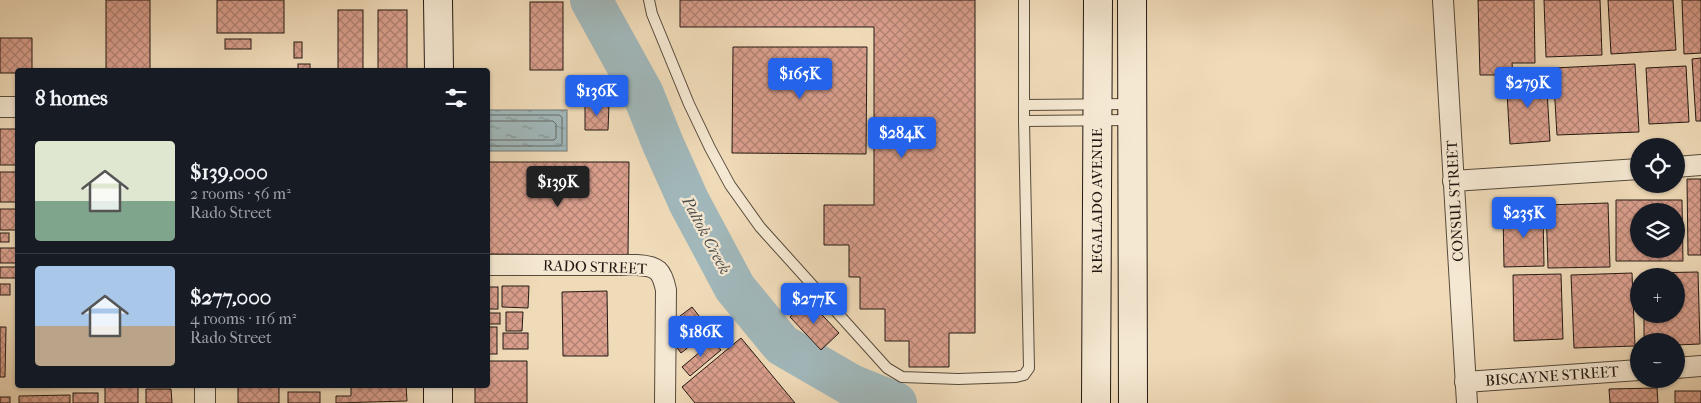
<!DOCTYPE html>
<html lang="en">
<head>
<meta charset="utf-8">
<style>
	body { margin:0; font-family:"IM FELL French Canon",serif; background:#20242c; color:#f1f3f6; height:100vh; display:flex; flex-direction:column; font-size:19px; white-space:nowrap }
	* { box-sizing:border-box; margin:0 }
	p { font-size:16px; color:#9ea1a6 }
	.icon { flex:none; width:28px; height:28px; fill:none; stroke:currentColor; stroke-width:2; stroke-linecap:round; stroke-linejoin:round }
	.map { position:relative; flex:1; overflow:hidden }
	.sheet { position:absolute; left:15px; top:68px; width:475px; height:320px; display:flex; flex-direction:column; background:#171b24; border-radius:5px; box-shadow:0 1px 4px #0004 }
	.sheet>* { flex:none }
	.controls { position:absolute; left:1630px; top:138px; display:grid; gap:10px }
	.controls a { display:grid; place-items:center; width:55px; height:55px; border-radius:50%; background:#171b24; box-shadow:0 1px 4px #0004; font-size:25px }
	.price { position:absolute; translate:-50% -42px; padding:0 11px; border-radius:5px; background:#2563eb; color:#fff; font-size:16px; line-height:32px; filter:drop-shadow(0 1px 2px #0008) }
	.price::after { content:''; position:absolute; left:50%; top:30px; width:15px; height:11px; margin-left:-8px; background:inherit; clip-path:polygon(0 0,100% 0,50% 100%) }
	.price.on { background:#222; color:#fff }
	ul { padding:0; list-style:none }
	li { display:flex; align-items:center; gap:15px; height:125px; padding:0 20px }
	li+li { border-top:1px solid #363941 }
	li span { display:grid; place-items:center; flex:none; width:140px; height:100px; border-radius:5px; color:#555 }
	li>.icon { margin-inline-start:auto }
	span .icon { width:60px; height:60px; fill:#fffc; stroke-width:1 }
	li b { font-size:21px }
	h2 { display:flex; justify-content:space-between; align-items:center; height:60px; padding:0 20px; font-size:21px }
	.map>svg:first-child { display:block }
</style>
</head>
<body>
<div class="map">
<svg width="1701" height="403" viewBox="0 0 1701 403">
	<defs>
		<pattern id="water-ripples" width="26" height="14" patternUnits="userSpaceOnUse" patternTransform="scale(1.25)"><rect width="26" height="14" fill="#a1b8bb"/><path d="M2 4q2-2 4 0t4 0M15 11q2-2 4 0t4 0" fill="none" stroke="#839597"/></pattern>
		<pattern id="building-cross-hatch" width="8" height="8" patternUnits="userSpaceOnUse" patternTransform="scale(1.25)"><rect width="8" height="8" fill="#da9f8d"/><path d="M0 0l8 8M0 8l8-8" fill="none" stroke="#b08172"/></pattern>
	</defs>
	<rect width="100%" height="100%" fill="#f0dbb9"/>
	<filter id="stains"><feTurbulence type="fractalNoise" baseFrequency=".004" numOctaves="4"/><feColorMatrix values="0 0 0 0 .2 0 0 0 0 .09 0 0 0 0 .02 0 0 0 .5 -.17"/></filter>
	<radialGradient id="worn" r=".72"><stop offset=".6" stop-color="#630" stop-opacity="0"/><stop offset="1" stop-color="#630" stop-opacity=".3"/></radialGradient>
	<rect fill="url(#water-ripples)" stroke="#6f7878" x="489" y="110" width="78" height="41"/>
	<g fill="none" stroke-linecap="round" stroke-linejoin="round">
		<g stroke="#626867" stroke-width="1">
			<polyline points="488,115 559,115 562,117 562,144 560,146 488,146"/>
			<polyline points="488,121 553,121 556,124 556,138 554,140 488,140"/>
		</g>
		<polyline stroke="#a1b8bb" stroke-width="42" points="591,0 643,94 663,144 689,202 735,288 782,345 851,385 896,403"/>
	</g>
	<g fill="url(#building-cross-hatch)" stroke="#231913" fill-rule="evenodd">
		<rect x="106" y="0" width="44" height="70"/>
		<rect x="217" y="0" width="67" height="33"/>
		<polygon points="680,0 975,0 975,333 949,333 949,367 909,367 909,341 885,341 885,309 860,309 860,277 849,277 849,245 824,245 824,205 874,205 874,27 680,27"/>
		<polygon points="1478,0 1534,0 1535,63 1512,63 1513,75 1480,75"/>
		<polygon points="1544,0 1600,0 1602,55 1546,57"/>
		<polygon points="1608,0 1673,0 1676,50 1611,54"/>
		<polygon points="1682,0 1701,0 1701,53 1684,54"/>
		<rect x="530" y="2" width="33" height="68"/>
		<rect x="338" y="10" width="25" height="60"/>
		<rect x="378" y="10" width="29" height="60"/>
		<polygon points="0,38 32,38 32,70 18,70 18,73 0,73"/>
		<rect x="225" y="39" width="26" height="10"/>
		<rect x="294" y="42" width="8" height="16"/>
		<polygon points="733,47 867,47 866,154 732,153"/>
		<polygon points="1701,58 1701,121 1696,121 1692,59"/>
		<rect x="298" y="64" width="12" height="6"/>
		<polygon points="1635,64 1639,132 1557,135 1553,68"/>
		<polygon points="1686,66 1689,122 1649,124 1646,68"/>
		<polygon points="1546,74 1550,141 1510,144 1506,76"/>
		<polygon points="585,104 609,105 608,130 585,130"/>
		<rect x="0" y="129" width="18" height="36"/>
		<polygon points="488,162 629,162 628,255 488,254"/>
		<rect x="0" y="172" width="18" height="30"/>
		<polygon points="1687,179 1701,179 1701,255 1688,255"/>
		<path d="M1616 200H1682L1683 261H1616ZM1639 211H1676V249H1639Z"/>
		<polygon points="1608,203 1610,267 1548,268 1546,205"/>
		<rect x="0" y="209" width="18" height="21"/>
		<polygon points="1543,210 1544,266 1504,267 1503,211"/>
		<rect x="0" y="233" width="9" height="9"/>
		<rect x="0" y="248" width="16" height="15"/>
		<rect x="0" y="267" width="17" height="11"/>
		<polygon points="1698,272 1700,344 1676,345 1676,341 1644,341 1644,314 1676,314 1676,276 1643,276 1643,273"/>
		<polygon points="1632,273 1635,346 1574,348 1571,275"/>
		<polygon points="1561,274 1563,339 1514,341 1513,275"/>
		<rect x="0" y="284" width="10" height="11"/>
		<polygon points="502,286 529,286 528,308 502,307"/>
		<rect x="488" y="287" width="10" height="22"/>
		<polygon points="607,291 608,356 563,356 562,292"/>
		<polygon points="808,300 839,333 821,350 790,317"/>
		<polygon points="692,307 710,330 681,353 663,329"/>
		<polygon points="506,312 523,312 522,331 506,331"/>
		<rect x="488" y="313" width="12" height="11"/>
		<polygon points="16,324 18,324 18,362 17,362"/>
		<polygon points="0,327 6,327 5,377 0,377"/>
		<rect x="488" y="327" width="9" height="27"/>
		<rect x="503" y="333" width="25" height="16"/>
		<polygon points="741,338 795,403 695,403 682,387"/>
		<polygon points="713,341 721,350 690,376 682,367"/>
		<polygon points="488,361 527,361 527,403 475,403 475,385 488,385"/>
		<rect x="105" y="385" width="33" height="18"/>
		<rect x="238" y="385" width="41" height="18"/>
		<polygon points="351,385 406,385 407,401 336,403 336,396 351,396"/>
		<polygon points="1657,388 1658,403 1610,403 1609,389"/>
		<polygon points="146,389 171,389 172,403 146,403"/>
		<rect x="1675" y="391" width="26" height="12"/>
		<rect x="288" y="392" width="32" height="11"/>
		<rect x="73" y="393" width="25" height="10"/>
		<polygon points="70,395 70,403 19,403 19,396"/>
		<rect x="0" y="397" width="10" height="6"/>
	</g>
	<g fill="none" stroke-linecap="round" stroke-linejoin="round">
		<g stroke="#564a3c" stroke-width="12">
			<g id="lane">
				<polyline points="649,0 652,14 689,104 710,148 730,185 760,227 887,368 902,377 958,379 1016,377 1024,375 1029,368 1024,121 1024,0"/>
				<polyline points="1024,105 1131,104"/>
				<polyline points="1024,121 1131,120"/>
			</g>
		</g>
		<g stroke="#564a3c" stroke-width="22">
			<g id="street">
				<polyline points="1443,0 1467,403"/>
				<polyline points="0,107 18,107"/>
				<polyline points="1676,167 1701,165"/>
				<polyline points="1453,181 1639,169"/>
				<path d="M488 265H637C658 266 662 271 666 290L665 403"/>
				<polyline points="1676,368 1701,366"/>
				<polyline points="1465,382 1639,370"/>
				<polyline points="205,403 205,385"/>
			</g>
		</g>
		<g stroke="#231913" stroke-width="30">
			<g id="secondary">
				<polyline points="438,0 439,70"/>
				<polyline points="1132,0 1133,403"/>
				<polyline points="438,403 438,385"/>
				<polyline points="1096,403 1098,0"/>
			</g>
		</g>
		<use href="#lane" stroke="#f5e8d2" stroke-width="10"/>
		<use href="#street" stroke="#f5e8d2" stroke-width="20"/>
		<use href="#secondary" stroke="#f5e8d2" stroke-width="28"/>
	</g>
	<g text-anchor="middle" stroke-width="4.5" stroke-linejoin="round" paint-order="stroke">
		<g font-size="15" fill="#231913" stroke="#f5e8d2">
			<text transform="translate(1097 201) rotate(-90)" y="5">REGALADO AVENUE</text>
			<text transform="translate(1455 201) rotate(-93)" y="5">CONSUL STREET</text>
			<text transform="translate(595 267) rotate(2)" y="5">RADO STREET</text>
			<text transform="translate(1552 376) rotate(-4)" y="5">BISCAYNE STREET</text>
		</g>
		<g font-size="16" font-style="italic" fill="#4f514e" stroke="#f5e8d2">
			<text transform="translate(707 235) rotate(62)" y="6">Paltok Creek</text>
		</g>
	</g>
	<rect width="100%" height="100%" filter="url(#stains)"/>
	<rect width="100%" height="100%" fill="url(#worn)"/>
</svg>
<div class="controls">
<a><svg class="icon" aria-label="locate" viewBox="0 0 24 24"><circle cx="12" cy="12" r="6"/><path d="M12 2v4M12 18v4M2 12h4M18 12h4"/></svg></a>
<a><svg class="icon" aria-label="layers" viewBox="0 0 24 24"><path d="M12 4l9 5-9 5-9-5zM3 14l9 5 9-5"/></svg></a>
<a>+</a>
<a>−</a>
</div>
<b class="price" style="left:800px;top:100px">$165K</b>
<b class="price" style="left:1528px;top:109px">$279K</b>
<b class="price" style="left:597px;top:117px">$136K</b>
<b class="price" style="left:902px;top:159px">$284K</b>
<b class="price on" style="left:558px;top:208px">$139K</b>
<b class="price" style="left:1524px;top:239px">$235K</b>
<b class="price" style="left:814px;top:325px">$277K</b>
<b class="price" style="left:701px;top:358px">$186K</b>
<section class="sheet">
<h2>8 homes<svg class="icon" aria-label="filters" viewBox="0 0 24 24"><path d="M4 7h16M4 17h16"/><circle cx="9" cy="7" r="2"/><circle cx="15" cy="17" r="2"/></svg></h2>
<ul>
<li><span style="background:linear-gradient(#dfe7d0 60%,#7fa58c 0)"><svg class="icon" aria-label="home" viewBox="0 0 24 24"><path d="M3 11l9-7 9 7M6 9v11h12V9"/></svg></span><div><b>$139,000</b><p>2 rooms · 56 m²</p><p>Rado Street</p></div></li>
<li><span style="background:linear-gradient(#a9c7e8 60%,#b9a48a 0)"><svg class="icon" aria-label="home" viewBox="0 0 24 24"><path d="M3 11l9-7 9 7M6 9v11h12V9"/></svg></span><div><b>$277,000</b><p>4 rooms · 116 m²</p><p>Rado Street</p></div></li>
</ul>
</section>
</div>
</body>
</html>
